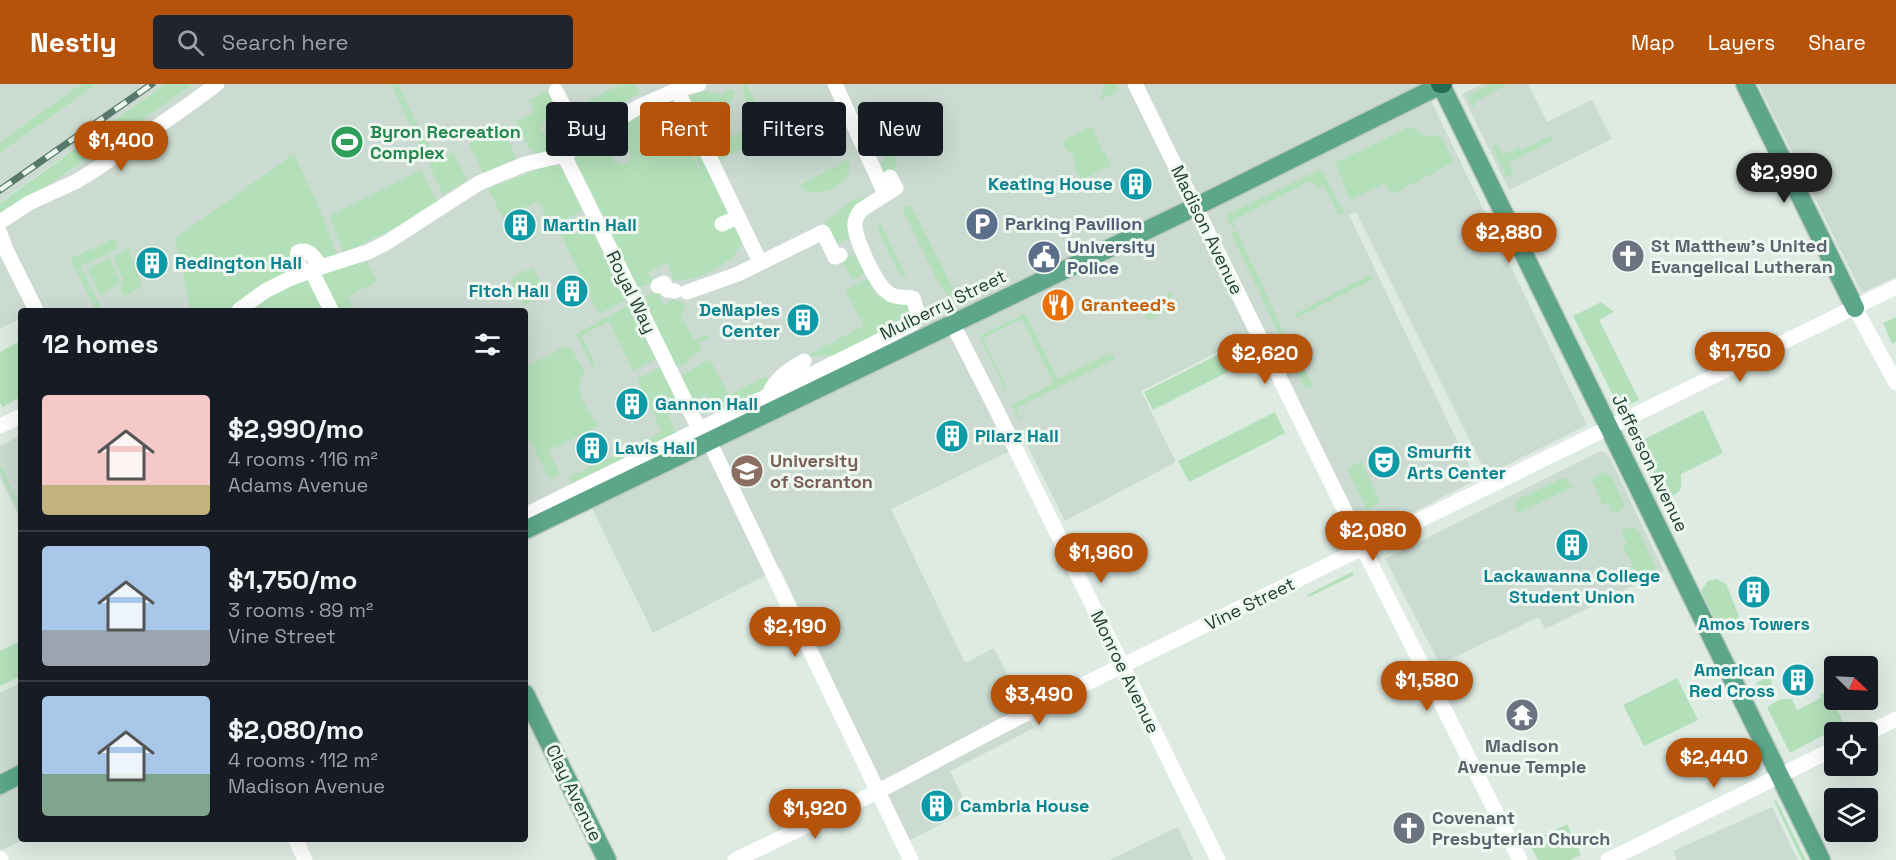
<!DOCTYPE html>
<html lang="en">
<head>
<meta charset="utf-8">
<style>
	body { margin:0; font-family:"Space Grotesk",sans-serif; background:#20242c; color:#f1f3f6; height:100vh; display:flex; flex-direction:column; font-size:22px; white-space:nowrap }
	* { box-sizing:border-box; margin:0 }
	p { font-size:20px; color:#9ea1a6 }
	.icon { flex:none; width:33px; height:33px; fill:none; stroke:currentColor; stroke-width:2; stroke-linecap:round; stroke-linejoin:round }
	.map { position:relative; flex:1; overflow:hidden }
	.details { position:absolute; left:18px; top:224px; width:510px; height:534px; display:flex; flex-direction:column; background:#171b24; border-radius:6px; box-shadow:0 6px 24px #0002 }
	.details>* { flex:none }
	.hud { position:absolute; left:546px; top:18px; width:570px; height:54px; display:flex; gap:12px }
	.needle { width:39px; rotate:114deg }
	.controls { position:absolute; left:1824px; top:572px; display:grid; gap:12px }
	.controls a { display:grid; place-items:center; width:54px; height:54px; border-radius:6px; background:#171b24; box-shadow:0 6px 24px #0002; font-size:30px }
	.price { position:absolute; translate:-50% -51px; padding:0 14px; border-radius:21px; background:#b45309; color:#fff; font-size:20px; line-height:39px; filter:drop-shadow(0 2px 3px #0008) }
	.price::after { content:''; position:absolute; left:50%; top:36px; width:18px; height:14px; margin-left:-9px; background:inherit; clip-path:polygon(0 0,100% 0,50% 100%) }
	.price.active { background:#222; color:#fff }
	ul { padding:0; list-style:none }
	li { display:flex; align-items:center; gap:18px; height:150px; padding:0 24px }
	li+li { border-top:2px solid #363941 }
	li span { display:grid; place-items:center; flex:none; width:168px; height:120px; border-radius:6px; color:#555 }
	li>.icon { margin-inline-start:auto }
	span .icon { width:72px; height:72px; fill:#fffc; stroke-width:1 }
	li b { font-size:26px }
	h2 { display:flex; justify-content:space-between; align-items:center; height:72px; padding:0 24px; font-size:26px }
	.tag { padding:0 21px; border-radius:6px; background:#171b24; box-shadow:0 6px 24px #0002; font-size:21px; line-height:54px }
	.tag.active { background:#b45309; color:#fff }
	header { display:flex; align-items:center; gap:36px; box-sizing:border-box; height:84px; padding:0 30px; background:#b45309; color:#fff }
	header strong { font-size:28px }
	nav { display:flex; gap:33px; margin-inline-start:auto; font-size:21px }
	.search { width:420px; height:54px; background:#20242c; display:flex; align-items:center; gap:15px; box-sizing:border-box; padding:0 21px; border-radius:6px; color:#9ea1a6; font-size:22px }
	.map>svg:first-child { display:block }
</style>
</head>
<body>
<header>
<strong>Nestly</strong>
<div class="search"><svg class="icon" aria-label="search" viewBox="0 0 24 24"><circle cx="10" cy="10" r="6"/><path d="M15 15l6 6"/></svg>Search here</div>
<nav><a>Map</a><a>Layers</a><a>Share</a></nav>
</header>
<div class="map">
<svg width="1896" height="776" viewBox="0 0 1896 776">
	<rect width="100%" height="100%" fill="#ddebe3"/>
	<g fill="#cbdbd2">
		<polygon points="0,0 81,0 0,58"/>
		<polygon points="97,0 165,0 0,118 0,69"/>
		<polygon points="193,0 1423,0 1587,341 1487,391 1356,128 1349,131 1476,396 1355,458 1255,249 1141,307 1176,378 1065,437 1026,359 891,425 965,579 994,564 1034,644 950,687 969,726 908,757 780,484 653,549 583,406 525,434 525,226 21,226 21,234 0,245 0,135"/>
		<polygon points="1482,0 1528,0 1547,38 1592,16 1612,55 1509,106 1462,10"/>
		<polygon points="1758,0 1896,0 1896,193 1862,209"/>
		<polygon points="21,351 21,436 0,394 0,362"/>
		<polygon points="1601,367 1605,368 1609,372 1664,487 1545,545 1539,533 1440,580 1385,475"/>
		<polygon points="21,599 21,754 26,755 0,767 0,609"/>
		<polygon points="1772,723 1798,776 1677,776 1673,767"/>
		<polygon points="1178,743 1193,776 1109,776"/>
	</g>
	<g fill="#b3e0b9" fill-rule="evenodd">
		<polygon points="81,0 97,0 0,69 0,58"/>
		<polygon points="165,0 193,0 0,135 0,119"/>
		<polygon points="391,0 398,0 418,42 412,45"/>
		<polygon points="621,0 635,0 640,10 634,12 605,31 585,50 572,25"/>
		<path d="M744 0H748L747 1 764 37C750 29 742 16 744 0Z"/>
		<polygon points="1105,0 1116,0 1119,6 1100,16"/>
		<polygon points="1491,0 1509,0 1474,18 1475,22 1473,23 1468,14 1469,11"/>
		<path d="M548 6 571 47 573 59 559 66 535 70 530 65 516 37 534 28 529 16ZM547 36H552L557 42 556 48 549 52 542 49 541 44 542 39Z"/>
		<path d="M729 6 734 7 735 10C728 21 722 31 725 44L733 52 752 46 758 57 718 77 688 14 690 12C702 7 709 6 721 11Z"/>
		<path d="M672 15 674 17 732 137C735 143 742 153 741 159 734 182 695 197 674 196L667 179 648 188 653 198 636 205 574 77C580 59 652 25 672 15ZM676 36 701 85 700 86H699L675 38 652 49ZM621 61 626 62 631 70 629 76 624 80 615 78 612 72 613 66Z"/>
		<polygon points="864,16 883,58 878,60 860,18"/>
		<polygon points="1092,42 1103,69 1105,68 1111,81 1081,96 1073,81 1076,79 1071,68 1068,69 1062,57"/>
		<path d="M1409 43C1420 47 1425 56 1440 50L1454 78 1391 111 1385 99 1350 116 1335 79Z"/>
		<polygon points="503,44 515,72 515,75 484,90 469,60"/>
		<polygon points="422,46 435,72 432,73 424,70 414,50"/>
		<polygon points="1551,51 1553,56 1509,79 1514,90 1507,93 1492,63 1497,60 1503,71 1519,63 1521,66"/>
		<polygon points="889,62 898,81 893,83 895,86 885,89 882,88 880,83 885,73 881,66"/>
		<polygon points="453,68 467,96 443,111 429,80"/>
		<polygon points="294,70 318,121 338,172 324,176 313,166 296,186 243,215 228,226 191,226 175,154"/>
		<path d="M848 76C858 97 822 114 806 107 803 106 801 104 799 101Z"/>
		<polygon points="549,81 559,82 563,86 583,126 551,143 538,117 503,134 488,105"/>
		<polygon points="1321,85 1344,129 1339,131 1324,102 1319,104 1309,97 1232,137 1235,143 1232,144 1226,131"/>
		<polygon points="421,86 437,117 413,135 344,169 329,132"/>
		<polygon points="863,113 866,114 854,152 835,161 825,142 826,137 854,115"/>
		<polygon points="911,121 957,212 954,214 949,213 940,202 903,127 904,124"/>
		<polygon points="587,135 626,216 599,230 560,149"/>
		<polygon points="880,138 905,191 906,194 903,194 900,191 877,145"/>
		<polygon points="1237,147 1302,287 1305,286 1313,302 1306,305 1231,150"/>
		<polygon points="115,154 118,165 81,182 102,226 96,226 70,175"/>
		<polygon points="129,164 142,203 123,212 120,204 123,196 113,172"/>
		<polygon points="860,168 867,188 852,196 842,176"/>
		<polygon points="109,174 120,197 118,201 100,211 87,185"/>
		<polygon points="367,177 377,197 348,213 355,226 336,226 322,191 326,187"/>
		<polygon points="533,183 546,210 524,222 510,194"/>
		<polygon points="1370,191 1372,196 1297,234 1295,230"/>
		<polygon points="869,194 874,197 869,200 879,214 882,211 908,219 913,231 837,272 820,271 798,276 864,242 845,206"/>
		<polygon points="303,195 310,196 325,226 251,226 266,215"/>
		<polygon points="657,207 664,221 674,215 686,221 681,231 694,256 707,250 709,253 698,259 701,265 699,266 700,268 688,274 690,278 676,284 643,216 646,212"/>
		<polygon points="1172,208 1168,227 1148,237 1141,223"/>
		<polygon points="1601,218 1614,228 1599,236 1639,316 1628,321 1616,317 1573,232"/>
		<polygon points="629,221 656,275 633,287 609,237 582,252 596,283 593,284 576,250"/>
		<polygon points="1025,229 1057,295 1111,269 1115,275 1016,324 1021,335 1019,336 1012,321 1053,299 1022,235 983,254 1007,305 1005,306 979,252"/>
		<polygon points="1896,233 1896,258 1892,260 1883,239"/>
		<polygon points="21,257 21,313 2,323 0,318 0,268"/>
		<polygon points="1239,260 1248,278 1153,326 1144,308"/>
		<path d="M566 262 571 264 585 289C569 303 590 327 598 342L549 367 560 390 550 395 525 348V283Z"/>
		<polygon points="710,275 729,311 766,292 770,299 767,305 716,333 706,311 693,317 680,292"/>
		<polygon points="660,283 680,324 668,331 678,352 574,404 569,393 629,364 627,359 632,356 635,361 662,348 637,295"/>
		<path d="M1703 326 1723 369 1681 390C1682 407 1681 408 1666 416L1639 358Z"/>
		<polygon points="1275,328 1285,349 1189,398 1178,377"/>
		<polygon points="1361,377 1380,418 1367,426 1347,384"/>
		<polygon points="0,380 21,425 21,431 0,388"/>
		<polygon points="1606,388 1611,392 1625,421 1623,425 1613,430 1608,419 1603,421 1591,395"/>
		<polygon points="1562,394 1568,396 1573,403 1518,429 1514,420 1515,417"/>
		<polygon points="1631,443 1638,446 1659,490 1641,498 1623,462 1627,459 1621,448"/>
		<polygon points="1352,488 1354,491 1309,513 1307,511"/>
		<polygon points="1717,495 1726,500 1739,532 1738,537 1729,543 1719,541 1716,537 1702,509 1702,505 1708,497"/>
		<polygon points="21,557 21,592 0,602 0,567"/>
		<polygon points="1770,591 1774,609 1764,616 1756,599"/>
		<polygon points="1677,594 1698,636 1644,662 1623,621"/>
		<polygon points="1828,607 1844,640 1790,669 1767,623 1781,615 1792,615 1797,626 1821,614 1820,611"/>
		<polygon points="1776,716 1806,776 1802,776 1774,717"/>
		<polygon points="1567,740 1581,771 1570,776 1538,776 1529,759"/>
	</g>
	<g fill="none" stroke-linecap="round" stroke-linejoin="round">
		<g stroke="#c0c8c5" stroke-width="21">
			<g id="major">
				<polyline points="1745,0 1855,224"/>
				<polyline points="525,446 1195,123 1441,1 1821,776"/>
				<polyline points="525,610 607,776"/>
				<polyline points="0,701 21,690"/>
			</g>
		</g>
		<g stroke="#c0c8c5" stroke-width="21">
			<polyline id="highway" points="1440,0 1443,0"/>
		</g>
		<g stroke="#fff" stroke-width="15">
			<polyline points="835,0 885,110"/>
			<polyline points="1135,0 1373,484 1520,776"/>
			<polyline points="677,6 760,178"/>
			<polyline points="556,7 582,59"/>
			<polyline points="564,71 699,345"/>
			<polyline points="0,138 29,119 77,97 93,87 187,22 217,0"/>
			<polyline points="722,140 738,133"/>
			<polyline points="0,149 6,166 36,226"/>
			<polyline points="311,186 331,226"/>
			<path d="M302 190 297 175 298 168C309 164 315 174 321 183"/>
			<polyline points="658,202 664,199 667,206 675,207"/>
			<polyline points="687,208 738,190 823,148 835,173 840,171"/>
			<polyline points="1855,224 1896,299"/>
			<polyline points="239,226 265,207 289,195 321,183 368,168 386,159 479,99 525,80 564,71 638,23 677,6 699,0"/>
			<polyline points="952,239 993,319 1218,776"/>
			<path d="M768 312C775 295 788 286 804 277"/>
			<polyline points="0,342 21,332"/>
			<polyline points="709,357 911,776"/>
			<path d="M525 431 873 260 915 238 917 227 913 214C905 212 897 215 890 210 876 202 858 160 855 144 854 137 857 131 861 126L896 104 890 93"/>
			<polyline points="1868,649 1896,635"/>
			<polyline points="295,754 305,776"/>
			<polyline points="0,774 1,776"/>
			<polyline points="735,776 877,708 1000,643 1101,592 1896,203"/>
			<polyline points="1608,776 1834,665"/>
		</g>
		<use href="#major" stroke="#5ca68a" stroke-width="18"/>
		<use href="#highway" stroke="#256c54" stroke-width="18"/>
		<g stroke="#57796b" stroke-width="7">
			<polyline id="rail" points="0,106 152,0"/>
		</g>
		<use href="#rail" stroke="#eef8f1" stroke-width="4.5" stroke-dasharray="14" stroke-linecap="butt"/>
	</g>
	<defs>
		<g id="stadium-disc" transform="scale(1.725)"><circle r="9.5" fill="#2e9e5b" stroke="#eef8f1"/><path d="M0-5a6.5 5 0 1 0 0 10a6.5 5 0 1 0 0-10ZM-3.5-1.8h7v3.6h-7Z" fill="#fff"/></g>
		<g id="building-disc" transform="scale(1.725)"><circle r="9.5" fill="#0f9aa8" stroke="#eef8f1"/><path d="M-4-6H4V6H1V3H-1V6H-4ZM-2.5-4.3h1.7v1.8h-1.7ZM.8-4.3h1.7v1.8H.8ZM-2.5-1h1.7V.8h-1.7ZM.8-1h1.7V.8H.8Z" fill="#fff"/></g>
		<g id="parking-disc" transform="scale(1.725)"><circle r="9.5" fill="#5c6f8a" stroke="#eef8f1"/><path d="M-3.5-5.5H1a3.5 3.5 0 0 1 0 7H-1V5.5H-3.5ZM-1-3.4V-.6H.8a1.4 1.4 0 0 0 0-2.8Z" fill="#fff"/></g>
		<g id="church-disc" transform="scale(1.725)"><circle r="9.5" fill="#6b7280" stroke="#eef8f1"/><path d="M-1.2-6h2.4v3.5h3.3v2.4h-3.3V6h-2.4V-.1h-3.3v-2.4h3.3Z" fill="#fff"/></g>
		<g id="civic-disc" transform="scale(1.725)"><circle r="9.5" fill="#5c6f8a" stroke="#eef8f1"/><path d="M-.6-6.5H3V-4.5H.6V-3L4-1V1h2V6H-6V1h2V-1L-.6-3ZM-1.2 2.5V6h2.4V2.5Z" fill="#fff"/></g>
		<g id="restaurant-disc" transform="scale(1.725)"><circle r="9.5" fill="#e8710a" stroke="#eef8f1"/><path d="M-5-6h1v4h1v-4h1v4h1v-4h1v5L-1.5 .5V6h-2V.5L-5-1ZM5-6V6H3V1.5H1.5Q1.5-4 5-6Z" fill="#fff"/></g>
		<g id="theatre-disc" transform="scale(1.725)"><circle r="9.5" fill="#0f9aa8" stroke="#eef8f1"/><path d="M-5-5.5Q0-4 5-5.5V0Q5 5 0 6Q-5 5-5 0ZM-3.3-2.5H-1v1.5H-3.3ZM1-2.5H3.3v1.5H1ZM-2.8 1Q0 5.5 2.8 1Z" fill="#fff"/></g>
		<g id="university-disc" transform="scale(1.725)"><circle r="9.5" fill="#8d6e63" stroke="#eef8f1"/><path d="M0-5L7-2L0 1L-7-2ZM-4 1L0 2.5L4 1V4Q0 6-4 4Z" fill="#fff"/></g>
		<g id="temple-disc" transform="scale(1.725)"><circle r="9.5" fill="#6b7280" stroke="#eef8f1"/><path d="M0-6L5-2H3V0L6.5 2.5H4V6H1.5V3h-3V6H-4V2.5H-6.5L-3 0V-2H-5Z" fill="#fff"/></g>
	</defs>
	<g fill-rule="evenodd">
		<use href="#stadium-disc" x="347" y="58"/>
		<use href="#building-disc" x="1136" y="100"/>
		<use href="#parking-disc" x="982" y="140"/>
		<use href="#building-disc" x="520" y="141"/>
		<use href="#church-disc" x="1628" y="172"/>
		<use href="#civic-disc" x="1044" y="173"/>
		<use href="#building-disc" x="152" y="179"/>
		<use href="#building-disc" x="572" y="207"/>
		<use href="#restaurant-disc" x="1058" y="221"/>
		<use href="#building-disc" x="803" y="236"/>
		<use href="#building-disc" x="632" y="320"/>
		<use href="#building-disc" x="952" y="352"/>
		<use href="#building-disc" x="592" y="364"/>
		<use href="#theatre-disc" x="1384" y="378"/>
		<use href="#university-disc" x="747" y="387"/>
		<use href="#building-disc" x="1572" y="461"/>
		<use href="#building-disc" x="1754" y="508"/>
		<use href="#building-disc" x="1798" y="596"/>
		<use href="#temple-disc" x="1522" y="631"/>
		<use href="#building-disc" x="937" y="722"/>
		<use href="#church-disc" x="1409" y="744"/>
	</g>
	<g text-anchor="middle" stroke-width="6" stroke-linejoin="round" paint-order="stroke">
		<g font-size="18" font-weight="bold" fill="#27864d" stroke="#eef8f1" text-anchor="start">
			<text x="370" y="54">Byron Recreation<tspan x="370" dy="21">Complex</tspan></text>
		</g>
		<g font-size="18" font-weight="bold" fill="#0d838f" stroke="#eef8f1" text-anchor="start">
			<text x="1113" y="106" text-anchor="end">Keating House</text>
			<text x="543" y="147">Martin Hall</text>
			<text x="175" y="185">Redington Hall</text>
			<text x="549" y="213" text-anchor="end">Fitch Hall</text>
			<text x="780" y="232" text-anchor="end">DeNaples<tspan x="780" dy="21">Center</tspan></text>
			<text x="655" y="326">Gannon Hall</text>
			<text x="975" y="358">Pilarz Hall</text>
			<text x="615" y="370">Lavis Hall</text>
			<text x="1407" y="374">Smurfit<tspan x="1407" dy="21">Arts Center</tspan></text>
			<text x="1572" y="498" text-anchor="middle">Lackawanna College<tspan x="1572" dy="21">Student Union</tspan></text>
			<text x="1754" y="546" text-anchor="middle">Amos Towers</text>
			<text x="1775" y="592" text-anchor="end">American<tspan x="1775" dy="21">Red Cross</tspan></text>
			<text x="960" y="728">Cambria House</text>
		</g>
		<g font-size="18" font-weight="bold" fill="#4e5e75" stroke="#eef8f1" text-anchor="start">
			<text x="1005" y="146">Parking Pavilion</text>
			<text x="1067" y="169">University<tspan x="1067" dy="21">Police</tspan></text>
		</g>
		<g font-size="18" fill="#1d3c30" stroke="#eef8f1">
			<text transform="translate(1207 146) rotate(64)" y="6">Madison Avenue</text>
			<text transform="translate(631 208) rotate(64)" y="6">Royal Way</text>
			<text transform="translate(943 221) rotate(-26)" y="6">Mulberry Street</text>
			<text transform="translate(1650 379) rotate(64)" y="6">Jefferson Avenue</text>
			<text transform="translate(1250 520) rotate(-26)" y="6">Vine Street</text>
			<text transform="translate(1125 588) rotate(64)" y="6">Monroe Avenue</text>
			<text transform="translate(574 709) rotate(64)" y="6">Clay Avenue</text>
		</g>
		<g font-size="18" font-weight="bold" fill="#5b616d" stroke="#eef8f1" text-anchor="start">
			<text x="1651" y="168">St Matthew's United<tspan x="1651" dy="21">Evangelical Lutheran</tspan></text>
			<text x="1522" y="668" text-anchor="middle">Madison<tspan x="1522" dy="21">Avenue Temple</tspan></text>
			<text x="1432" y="740">Covenant<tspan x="1432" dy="21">Presbyterian Church</tspan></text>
		</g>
		<g font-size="18" font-weight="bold" fill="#c56008" stroke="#eef8f1" text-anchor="start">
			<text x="1081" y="227">Granteed's</text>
		</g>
		<g font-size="18" font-weight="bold" fill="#785e54" stroke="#eef8f1" text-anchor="start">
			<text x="770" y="383">University<tspan x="770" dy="21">of Scranton</tspan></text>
		</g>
	</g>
</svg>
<div class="controls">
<a><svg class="needle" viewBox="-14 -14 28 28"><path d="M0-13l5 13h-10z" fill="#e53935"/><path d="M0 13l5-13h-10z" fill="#9ea1a6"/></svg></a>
<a><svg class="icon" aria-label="locate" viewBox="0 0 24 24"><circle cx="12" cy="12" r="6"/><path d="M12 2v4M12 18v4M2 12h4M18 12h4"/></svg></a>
<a><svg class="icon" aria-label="layers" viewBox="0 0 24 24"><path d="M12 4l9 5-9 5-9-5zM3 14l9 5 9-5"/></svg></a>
</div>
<b class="price" style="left:121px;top:88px">$1,400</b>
<b class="price active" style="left:1784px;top:120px">$2,990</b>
<b class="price" style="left:1509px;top:180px">$2,880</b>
<b class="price" style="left:1740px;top:299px">$1,750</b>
<b class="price" style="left:1265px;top:301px">$2,620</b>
<b class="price" style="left:1373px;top:478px">$2,080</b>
<b class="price" style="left:1101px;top:500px">$1,960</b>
<b class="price" style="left:795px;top:574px">$2,190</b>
<b class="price" style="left:1427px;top:628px">$1,580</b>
<b class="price" style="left:1039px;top:642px">$3,490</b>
<b class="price" style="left:1714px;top:705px">$2,440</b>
<b class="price" style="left:815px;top:756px">$1,920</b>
<div class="hud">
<a class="tag">Buy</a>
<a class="tag active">Rent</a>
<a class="tag">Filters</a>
<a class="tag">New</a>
</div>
<section class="details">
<h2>12 homes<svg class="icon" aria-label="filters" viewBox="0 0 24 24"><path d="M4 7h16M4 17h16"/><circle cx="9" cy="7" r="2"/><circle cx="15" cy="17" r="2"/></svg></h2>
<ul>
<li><span style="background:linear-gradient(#f6c9c9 75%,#c2b280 0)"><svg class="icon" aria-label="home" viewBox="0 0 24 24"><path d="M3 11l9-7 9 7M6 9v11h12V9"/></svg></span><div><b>$2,990/mo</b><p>4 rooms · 116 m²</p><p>Adams Avenue</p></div></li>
<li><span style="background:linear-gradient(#a9c7e8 70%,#9aa5b1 0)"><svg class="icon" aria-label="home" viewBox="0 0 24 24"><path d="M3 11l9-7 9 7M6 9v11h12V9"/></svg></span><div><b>$1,750/mo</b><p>3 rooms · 89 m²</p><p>Vine Street</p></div></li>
<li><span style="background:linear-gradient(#a9c7e8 65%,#7fa58c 0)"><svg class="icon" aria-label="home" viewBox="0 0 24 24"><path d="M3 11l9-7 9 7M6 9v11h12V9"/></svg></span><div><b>$2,080/mo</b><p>4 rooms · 112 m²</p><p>Madison Avenue</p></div></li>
</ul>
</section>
</div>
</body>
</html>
